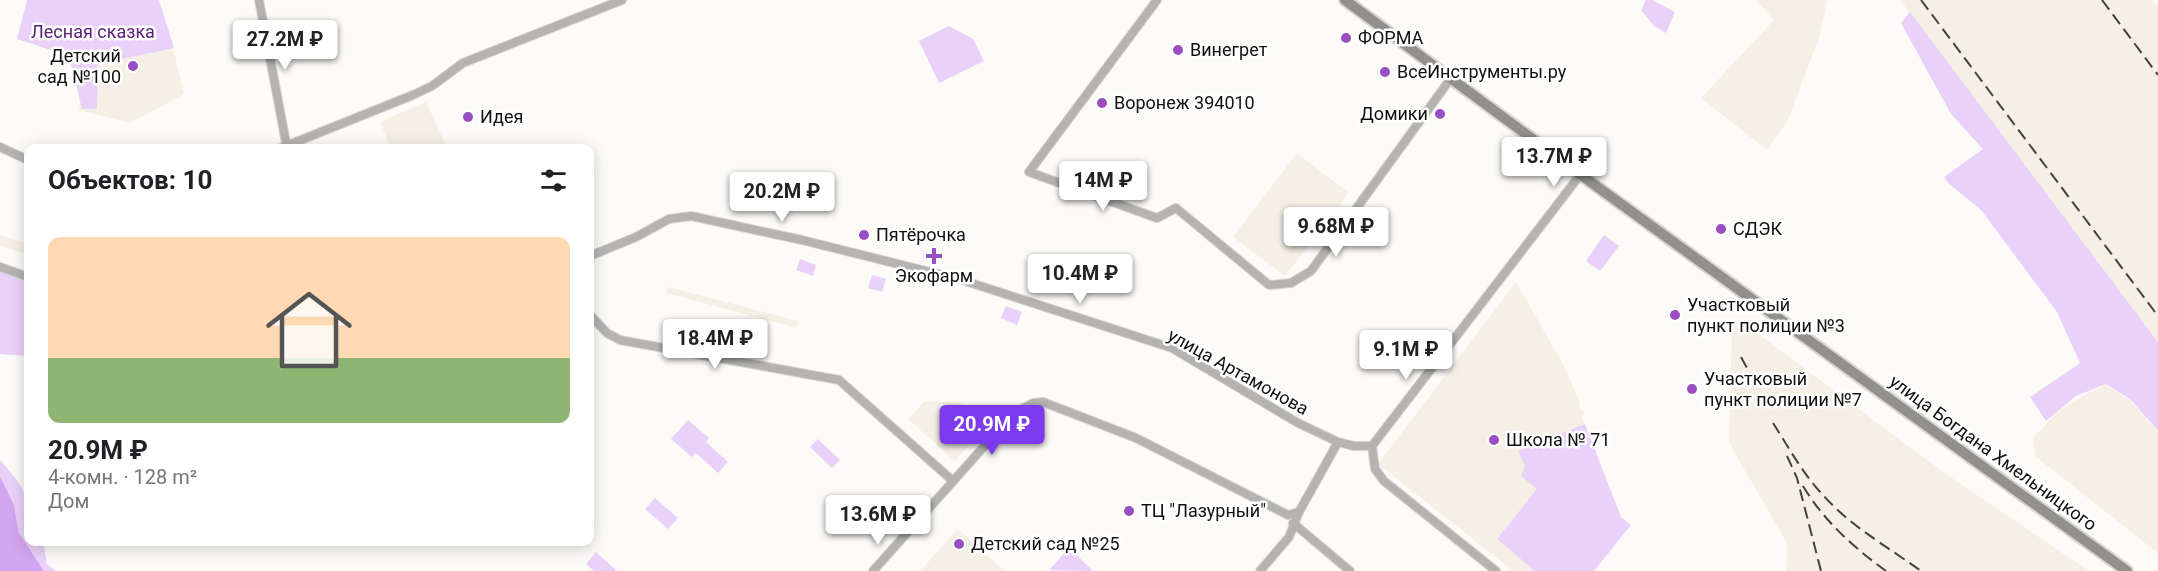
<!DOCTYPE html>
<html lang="ru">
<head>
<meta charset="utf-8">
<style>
	body { margin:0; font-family:Roboto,sans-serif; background:#f6f6f6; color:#202124; height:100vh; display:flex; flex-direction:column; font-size:22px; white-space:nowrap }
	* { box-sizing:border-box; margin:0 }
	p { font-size:20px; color:#757577 }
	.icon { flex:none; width:33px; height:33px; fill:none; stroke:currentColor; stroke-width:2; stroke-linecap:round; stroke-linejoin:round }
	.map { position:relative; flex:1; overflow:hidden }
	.drawer { position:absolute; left:24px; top:144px; width:570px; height:402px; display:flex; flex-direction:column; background:#fff; border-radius:12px; box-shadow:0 3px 15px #0003 }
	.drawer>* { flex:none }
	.price { position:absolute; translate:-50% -51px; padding:0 14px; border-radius:6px; background:#fff; color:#222; font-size:20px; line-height:39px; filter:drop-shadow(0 2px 3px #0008) }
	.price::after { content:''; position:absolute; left:50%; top:36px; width:18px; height:14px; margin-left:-9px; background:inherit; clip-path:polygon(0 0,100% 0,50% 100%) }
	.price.on { background:#7c3aed; color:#fff }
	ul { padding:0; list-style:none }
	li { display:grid; align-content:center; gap:12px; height:318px; padding:0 24px }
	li+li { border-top:2px solid #e0e0e0 }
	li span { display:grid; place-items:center; height:186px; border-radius:12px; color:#555 }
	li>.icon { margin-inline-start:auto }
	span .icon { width:108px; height:108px; fill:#fffc; stroke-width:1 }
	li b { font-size:26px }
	h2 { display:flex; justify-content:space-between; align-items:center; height:72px; padding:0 24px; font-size:26px }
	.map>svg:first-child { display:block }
</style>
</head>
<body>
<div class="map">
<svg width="2158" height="571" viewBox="0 0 2158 571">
	<rect width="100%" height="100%" fill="#fdfbf7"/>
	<g fill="#f5f0e5">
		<polygon points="1756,0 1827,0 1820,35 1788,120 1767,150 1701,98 1774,20"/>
		<polygon points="1900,0 2153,0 2158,6 2158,342"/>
		<polygon points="92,38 161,40 174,52 184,94 130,123 79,110"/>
		<polygon points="426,102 447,148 391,148 380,122"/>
		<polygon points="1297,153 1349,193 1285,276 1233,237"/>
		<polygon points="0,235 28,244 28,255 0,246"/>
		<polygon points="1516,282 1564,366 1579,400 1580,408 1584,412 1582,417 1621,517 1576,571 1513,571 1378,464"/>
		<polygon points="668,287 798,321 797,328 666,293"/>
		<polygon points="1732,320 1742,322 1946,474 2089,571 1786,571 1787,543 1729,443"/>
		<polygon points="2106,385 2131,401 2158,433 2158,553 2035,456 2033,438 2060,410 2086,394"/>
		<polygon points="925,401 961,403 986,426 955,461 908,419"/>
		<polygon points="958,529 1001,568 1005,571 920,571"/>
	</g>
	<g fill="#e9d1f9">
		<polygon points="27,0 159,0 174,48 98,64 97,109 82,109 69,56 17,39"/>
		<polygon points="1646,0 1652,0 1675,12 1666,33 1654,26 1641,10"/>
		<polygon points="1910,12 2158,342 2158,431 2131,400 2106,384 2076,396 2046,421 2030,397 2080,363 2057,312 1981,210 1948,183 1944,177 1983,149 1951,114 1901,23"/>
		<polygon points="949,26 973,39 984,61 939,83 919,41"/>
		<polygon points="1604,235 1619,246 1600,271 1586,261"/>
		<polygon points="800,259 816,265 813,276 796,270"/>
		<polygon points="0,269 28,274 28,356 0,354"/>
		<polygon points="872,275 886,279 882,292 868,288"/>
		<polygon points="1006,306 1022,312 1017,325 1001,318"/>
		<polygon points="688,420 709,438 706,442 728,462 718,473 696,453 692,457 671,439"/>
		<polygon points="1585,424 1621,517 1631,525 1594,571 1535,571 1497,539 1537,489 1521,476 1525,466 1518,451"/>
		<polygon points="818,439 840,460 832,468 810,447"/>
		<path d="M0 460C30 493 28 498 28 542H43L47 564 56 571H44L19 533 14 505 0 476Z"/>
		<polygon points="655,498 678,518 668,529 645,509"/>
		<polygon points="1069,548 1093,571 1049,570"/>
		<polygon points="596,552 617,571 594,571 586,564"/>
	</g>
	<polygon fill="#d2a5ef" points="0,476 14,505 19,533 44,571 0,571"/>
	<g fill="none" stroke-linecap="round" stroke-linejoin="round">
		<g stroke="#d7d5d2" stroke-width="10">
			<g id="minor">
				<polyline points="259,0 287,148"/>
				<polyline points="1157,0 1029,172 1157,218 1176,208 1269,285 1291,283 1311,271 1451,78"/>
				<polyline points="0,147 28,160"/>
				<polyline points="281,148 413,95 432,86 463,63 622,0"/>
				<polyline points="590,256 636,237 669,219 691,216 802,240 962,280 1172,348 1298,423 1338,442 1354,446 1372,446 1580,175"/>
				<polyline points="0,267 28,277"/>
				<polyline points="590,315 607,333 620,340 839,380 953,481"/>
				<polyline points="1372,446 1375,469 1384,481 1496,571"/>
				<polyline points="1293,523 1350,571"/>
				<polyline points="873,571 1013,414 1033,403 1043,402 1136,438 1288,515 1299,512"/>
				<polyline points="1260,571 1289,537 1299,512 1338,442"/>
			</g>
		</g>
		<g stroke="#d7d5d2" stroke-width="14">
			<polyline id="secondary" points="1345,0 1592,183 2127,571"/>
		</g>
		<use href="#minor" stroke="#b4b3b1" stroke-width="8"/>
		<use href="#secondary" stroke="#91908e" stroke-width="10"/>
		<g stroke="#434240" stroke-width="2" stroke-dasharray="12 6" stroke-linecap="butt">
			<polyline points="1921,0 2158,316"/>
			<polyline points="2102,0 2158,75"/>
			<polyline points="1741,357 1754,381"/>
			<path d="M1773 423C1789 448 1803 474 1823 495 1850 526 1888 547 1921 571"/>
			<polyline points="1787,456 1797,478 1821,571"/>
			<path d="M1803 486C1824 521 1853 547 1886 571"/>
		</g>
	</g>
	<g fill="#994fc2" stroke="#fff" stroke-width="2">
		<circle cx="1346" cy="38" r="6"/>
		<circle cx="1178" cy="50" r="6"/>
		<circle cx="133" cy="66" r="6"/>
		<circle cx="1385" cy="72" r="6"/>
		<circle cx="1102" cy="103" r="6"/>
		<circle cx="1440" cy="114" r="6"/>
		<circle cx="468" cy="117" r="6"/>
		<circle cx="1721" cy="229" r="6"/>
		<circle cx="864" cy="235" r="6"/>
		<path d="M931 247h6v6h6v6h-6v6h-6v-6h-6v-6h6z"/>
		<circle cx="1675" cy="315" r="6"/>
		<circle cx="1692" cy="389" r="6"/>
		<circle cx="1494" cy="440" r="6"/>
		<circle cx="1129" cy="511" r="6"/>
		<circle cx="959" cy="544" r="6"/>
	</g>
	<g text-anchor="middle" stroke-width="5" stroke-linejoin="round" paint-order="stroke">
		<g font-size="18" fill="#592176" stroke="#fff">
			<text x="93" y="38">Лесная сказка</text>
		</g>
		<g font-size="18" fill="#10100e" stroke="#fff" text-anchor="start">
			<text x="1358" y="44">ФОРМА</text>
			<text x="1190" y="56">Винегрет</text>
			<text x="121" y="62" text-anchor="end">Детский<tspan x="121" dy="21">сад №100</tspan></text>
			<text x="1397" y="78">ВсеИнструменты.ру</text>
			<text x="1114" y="109">Воронеж 394010</text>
			<text x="1428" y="120" text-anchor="end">Домики</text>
			<text x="480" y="123">Идея</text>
			<text x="1733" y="235">СДЭК</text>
			<text x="876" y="241">Пятёрочка</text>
			<text x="934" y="282" text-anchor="middle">Экофарм</text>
			<text x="1687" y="311">Участковый<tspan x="1687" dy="21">пункт полиции №3</tspan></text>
			<text x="1704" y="385">Участковый<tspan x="1704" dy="21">пункт полиции №7</tspan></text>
			<text x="1506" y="446">Школа № 71</text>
			<text x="1141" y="517">ТЦ "Лазурный"</text>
			<text x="971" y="550">Детский сад №25</text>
		</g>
		<g font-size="18" fill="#10100e" stroke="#fff">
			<text transform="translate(1238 372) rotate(29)" y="6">улица Артамонова</text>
			<text transform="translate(1993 453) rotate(36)" y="6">улица Богдана Хмельницкого</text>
		</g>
	</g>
</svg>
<b class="price" style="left:285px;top:71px">27.2M ₽</b>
<b class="price" style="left:1554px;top:188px">13.7M ₽</b>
<b class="price" style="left:1103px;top:212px">14M ₽</b>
<b class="price" style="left:782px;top:223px">20.2M ₽</b>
<b class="price" style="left:1336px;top:258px">9.68M ₽</b>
<b class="price" style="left:1080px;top:305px">10.4M ₽</b>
<b class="price" style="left:715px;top:370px">18.4M ₽</b>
<b class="price" style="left:1406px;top:381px">9.1M ₽</b>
<b class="price on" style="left:992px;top:456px">20.9M ₽</b>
<b class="price" style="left:878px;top:546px">13.6M ₽</b>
<section class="drawer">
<h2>Объектов: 10<svg class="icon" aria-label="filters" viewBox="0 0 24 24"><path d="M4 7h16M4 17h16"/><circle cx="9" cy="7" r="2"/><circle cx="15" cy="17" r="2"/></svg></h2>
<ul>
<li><span style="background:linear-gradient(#ffd9b3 65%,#8fb573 0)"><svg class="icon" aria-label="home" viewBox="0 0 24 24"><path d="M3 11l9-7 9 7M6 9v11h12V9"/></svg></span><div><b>20.9M ₽</b><p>4-комн. · 128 m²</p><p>Дом</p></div></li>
</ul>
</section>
</div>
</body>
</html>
